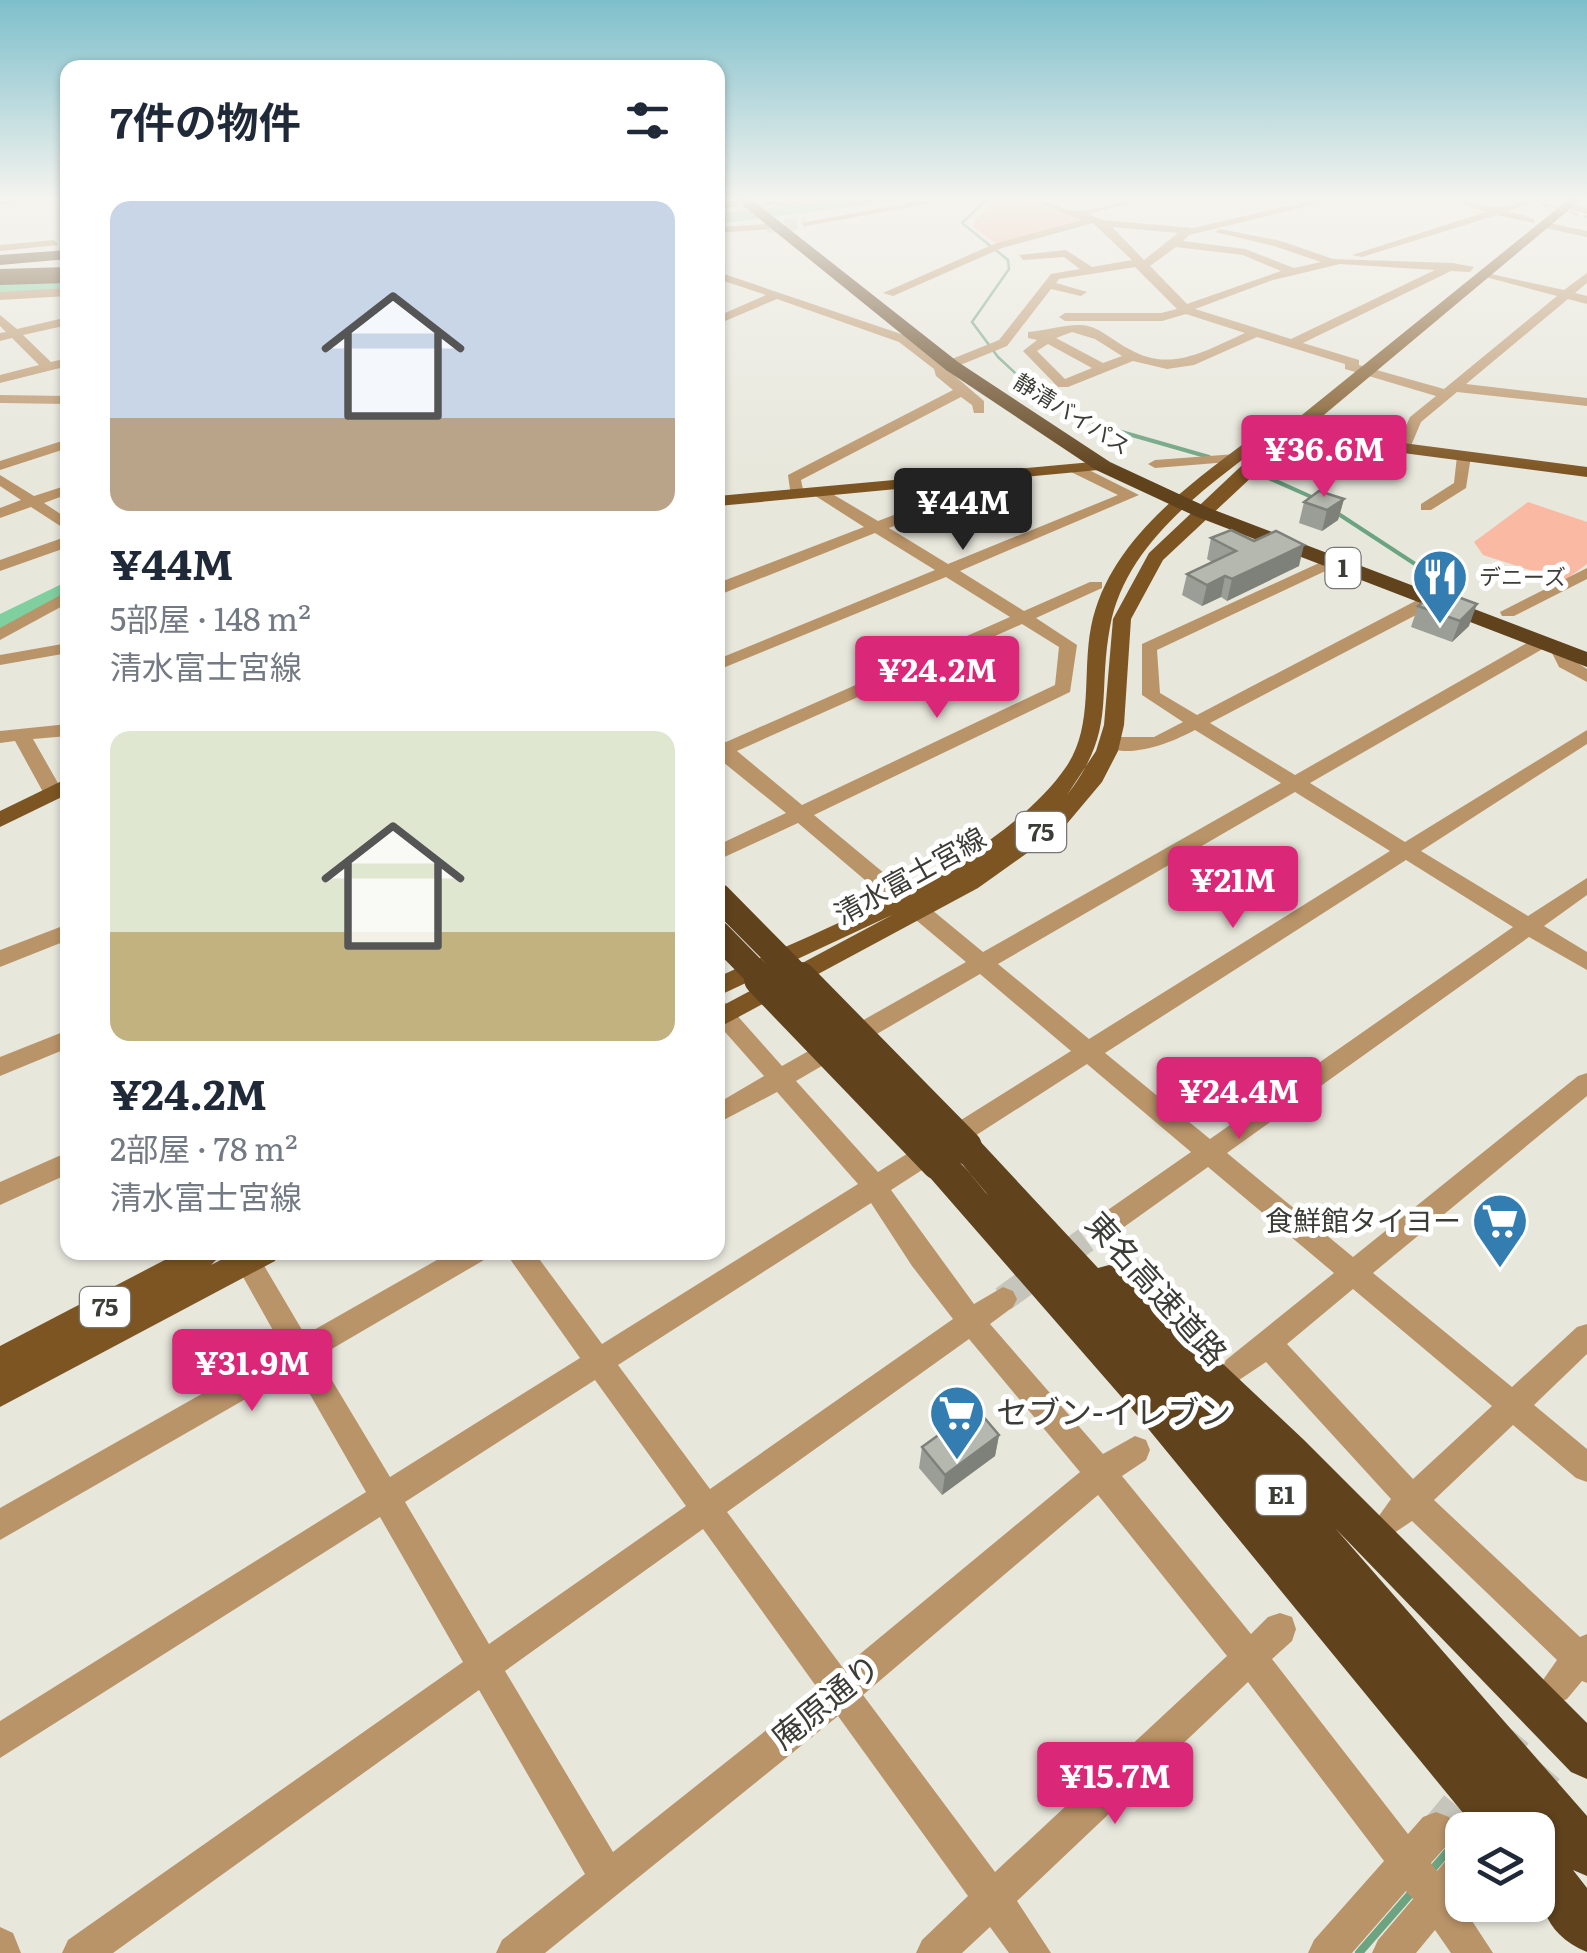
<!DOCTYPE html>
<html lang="ja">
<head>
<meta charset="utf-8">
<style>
	body { margin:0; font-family:Literata,"Noto Sans JP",serif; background:#f6f6f7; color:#1f2937; height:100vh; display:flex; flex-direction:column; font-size:38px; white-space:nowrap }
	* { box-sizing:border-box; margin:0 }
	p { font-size:32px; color:#747a83 }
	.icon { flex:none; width:55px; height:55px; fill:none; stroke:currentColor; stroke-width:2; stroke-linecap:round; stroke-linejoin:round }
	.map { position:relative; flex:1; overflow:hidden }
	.side { position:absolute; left:60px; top:60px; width:665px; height:1200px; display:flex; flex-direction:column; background:#fff; border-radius:20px; box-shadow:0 2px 8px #0004 }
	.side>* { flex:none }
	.controls { position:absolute; left:1445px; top:1812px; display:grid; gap:20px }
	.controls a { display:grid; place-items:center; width:110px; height:110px; border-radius:20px; background:#fff; box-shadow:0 2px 8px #0004; font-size:50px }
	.price { position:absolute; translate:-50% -85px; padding:0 22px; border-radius:10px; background:#db2777; color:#fff; font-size:32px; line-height:65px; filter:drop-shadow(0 2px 5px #0008) }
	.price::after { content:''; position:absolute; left:50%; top:60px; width:30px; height:22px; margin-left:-15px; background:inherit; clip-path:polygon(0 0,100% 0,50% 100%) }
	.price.current { background:#222; color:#fff }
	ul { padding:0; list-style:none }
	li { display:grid; align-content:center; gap:20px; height:530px; padding:0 50px }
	li span { display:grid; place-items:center; height:310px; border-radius:20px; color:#555 }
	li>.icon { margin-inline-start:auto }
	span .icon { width:180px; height:180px; fill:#fffc; stroke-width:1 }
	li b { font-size:42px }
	h2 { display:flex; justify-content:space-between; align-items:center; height:120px; padding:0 50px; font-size:42px }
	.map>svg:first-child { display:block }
</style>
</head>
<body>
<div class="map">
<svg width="1587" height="1953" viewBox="0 0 1587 1953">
	<rect width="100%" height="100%" fill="#e8e7dc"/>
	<g fill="#fab9a2">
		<polygon points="999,199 1021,199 1086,221 997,244 974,228 975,220"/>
		<polygon points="1528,502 1587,522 1587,564 1564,581 1483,555 1474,542"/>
	</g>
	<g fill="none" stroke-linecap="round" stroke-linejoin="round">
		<g stroke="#6ca380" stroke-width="2.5">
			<polyline points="987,199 962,223 1008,260 1009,269 972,322 998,357 1042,398"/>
			<polyline points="718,207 784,202"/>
		</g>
		<g stroke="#6ca380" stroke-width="4">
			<polyline points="1039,395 1104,427 1209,457"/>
			<polyline points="1253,471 1316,499"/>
			<polyline points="1337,513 1415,564"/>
		</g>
		<g stroke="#6ca380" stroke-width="8">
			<polyline points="1430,1872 1448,1851"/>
			<polyline points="1359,1953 1413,1891"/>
		</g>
		<g fill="#80cf9f" fill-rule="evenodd">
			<polygon points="857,199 908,199 718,224 718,214"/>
			<polygon points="68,280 68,290 0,294 0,284"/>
			<polygon points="68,581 68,598 0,631 0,614"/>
		</g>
		<g stroke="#c6c5bb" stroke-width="12" stroke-dasharray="12 6" stroke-linecap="butt">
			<polyline points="738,207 781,203"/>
			<polyline points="767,227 806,223"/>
		</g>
		<polyline stroke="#c6c5bb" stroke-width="26" stroke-dasharray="26 12" stroke-linecap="butt" points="1003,1299 1101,1229"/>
		<g stroke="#c6c5bb" stroke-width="32" stroke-dasharray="32 16" stroke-linecap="butt">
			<polyline points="1496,1758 1542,1702"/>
			<polyline points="1436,1830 1475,1783"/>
			<polyline points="1496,1830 1587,1722"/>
		</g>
		<g fill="#ba9469" fill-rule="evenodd">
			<polygon points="0,199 48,199 0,205"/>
			<polygon points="748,199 747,202 718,207 718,201"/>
			<polygon points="791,199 848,199 781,206 776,203"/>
			<polygon points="930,199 955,199 806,226 801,223"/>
			<path d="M1028 199C1046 199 1060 210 1077 211 1098 212 1121 199 1143 199L1088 214 1103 220 1193 228 1317 199H1336L1189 235 1183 241 1245 249 1294 268 1321 262 1274 246 1215 232 1220 229 1281 241 1333 259 1453 263 1474 267 1470 272 1451 271 1303 343 1359 360V365L1444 389 1557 296 1482 276V272L1564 290 1587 273V283L1575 293 1587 296V304L1568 299 1466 384 1587 398V406L1457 392 1421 422 1410 448 1403 452 1396 448 1410 417 1436 396 1345 369V364L1257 337 1194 365 1167 369 1133 361 1068 387H1058L1023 351 1037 340 1028 338V332C1045 331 1072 322 1088 326 1103 330 1115 342 1129 349 1170 373 1205 351 1245 333L1186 314 1162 321H1065L1059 317 1065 313H1161L1177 309 1135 267 1059 279 1056 283 1087 292 1081 296 1051 289 1007 346 948 370 984 401V413H974L972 405 961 397 801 480 804 494 791 497 788 475 953 390 936 376 934 369 899 342 777 299 718 324V316L766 295 718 279V272L907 336 942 363 999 340 1051 274 1080 269 1064 257 1023 260 1019 255 1066 250 1092 267 1132 260 1093 223 1002 248 893 296 883 293 994 244 1082 220ZM1112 227 1178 233 1144 260ZM1176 247 1243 255 1281 271 1187 304 1150 266ZM1340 264 1435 270 1291 339 1195 309 1273 280ZM1072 332 1095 339 1122 356 1103 363 1056 338ZM1048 344 1092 368 1065 379 1037 351Z"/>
			<path d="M1448 199C1465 199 1484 209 1499 207 1514 206 1526 199 1542 199L1508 211 1534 219V223L1497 215 1362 257 1352 255 1486 212Z"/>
			<polygon points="1568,203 1587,208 1587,214 1564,208"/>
			<polygon points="1545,222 1587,231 1587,237 1541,227"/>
			<polygon points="767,224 771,229 718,233 718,227"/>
			<polygon points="54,240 58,245 0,251 0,245"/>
			<polygon points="68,288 68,296 0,300 0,292"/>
			<polygon points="0,315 17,329 68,317 68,325 23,335 51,362 68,358 68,366 0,383 0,375 39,365 12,338 0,341 0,333 6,332 0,326"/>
			<polygon points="0,395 68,396 68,404 0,403"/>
			<polygon points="68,439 68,448 0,470 0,461"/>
			<polygon points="1464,452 1471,456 1466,488 1431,510 1421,510 1421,504 1454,483 1457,456"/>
			<polygon points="1236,454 1241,455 1241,461 1155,468 1148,464 1155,460"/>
			<path d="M1069 465H1079L1139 495 960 571 1024 611 1090 582H1102V588L1036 618 1077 645 1070 692 814 815 908 893 911 898 908 903H892L798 823 718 860V845L786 813 718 758V739L726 742 1010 617 946 577 718 670V659L935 570 875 533 724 593 718 594V583L864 527 814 495V489H824L878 521 1011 470H1021V476L889 528 948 564 1118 495 1069 471ZM1022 624 1059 647 1055 685 802 805 737 751Z"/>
			<polygon points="0,475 34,496 68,485 68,494 44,503 68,519 68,531 31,507 0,518 0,508 21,500 0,486"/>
			<polygon points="68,536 68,547 0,571 0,560"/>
			<path d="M1330 558 1336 560V566L1157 650 1160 693 1197 715 1425 596H1437V604L1210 723 1295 775 1534 639H1546V647L1310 783 1405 842 1587 730V744L1421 851 1528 916 1587 878V895L1544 926 1587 952V970L1529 937 1227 1153 1353 1257 1578 1076 1587 1073V1096L1373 1273 1512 1387 1577 1327 1587 1324V1354L1534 1405 1587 1449V1482L1576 1478 1513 1425 1434 1500 1580 1637 1587 1634V1683L1582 1681 1567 1699 1555 1704 1543 1699 1538 1687 1557 1660 1412 1521 1391 1535 1380 1531 1376 1520 1391 1499 1266 1362 1236 1382 1226 1378 1222 1369 1226 1360 1334 1273 1208 1167 1110 1237 1101 1240 1092 1237 1088 1229 1092 1221 1191 1152 1087 1064 891 1190 974 1304 1003 1287 1013 1291 1017 1299 1013 1307 990 1324 1103 1454 1135 1436 1146 1440 1150 1450 1146 1460 1122 1476 1251 1634 1268 1617 1280 1613 1292 1617 1296 1629 1292 1641 1272 1659 1408 1834 1423 1817 1436 1812 1449 1817 1454 1830 1449 1843 1431 1863 1437 1871 1449 1857 1462 1852V1897L1459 1901 1493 1953H1451L1435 1930 1416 1953H1372L1378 1940 1413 1899 1406 1891 1352 1953H1308L1314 1940 1384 1861 1248 1682 1017 1901 1051 1953H1009L990 1927 962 1953H916L922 1940 968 1896 838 1716 545 1953H496L502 1940 585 1874 479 1690 113 1953H62L68 1940 463 1662 380 1517 0 1758V1721L366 1492 296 1370 0 1540V1508L283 1348 229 1252H256L305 1335 451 1252H488L484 1260 318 1357 390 1477 580 1358 505 1252H534L602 1344 858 1184 777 1092 718 1123V1103L764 1076 718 1024V1001L726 1003 782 1066 966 962 910 915 907 910 910 905H926L983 952 1281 783 1195 730C1171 743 1124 762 1100 743L1109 737H1154L1183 722 1142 695V644ZM1295 792 1390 851 1089 1039 998 964ZM1406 860 1513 927 1210 1139 1105 1053ZM980 974 1071 1051 878 1172 796 1081ZM871 1203 912 1266 953 1319 710 1489 618 1365ZM1353 1289 1492 1406 1413 1479 1287 1344ZM969 1339 1080 1472 843 1668 727 1512ZM595 1380 686 1506 489 1644 405 1502ZM1098 1495 1227 1656 995 1872 863 1695ZM703 1529 818 1689 613 1852 505 1671Z"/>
			<polygon points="1587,568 1587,579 1514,616 1502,616 1500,612"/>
			<polygon points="68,591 68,603 0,640 0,628"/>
			<polygon points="68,643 68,653 0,665 0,655"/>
			<polygon points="1559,644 1565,645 1573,660 1587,669 1587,682 1559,667 1550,649"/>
			<polygon points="68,724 68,736 33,739 63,792 53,798 43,792 15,741 0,743 0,731"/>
			<polygon points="68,924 68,940 0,967 0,950"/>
			<polygon points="68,1030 68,1048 0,1076 0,1057"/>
			<polygon points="68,1152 68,1174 0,1205 0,1182"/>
			<polygon points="0,1927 13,1933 21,1953 0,1953"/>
		</g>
		<g fill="#7d5523" fill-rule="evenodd">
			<path d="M1569 199H1582L1282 450 1403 443 1587 467V477L1403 453 1270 460 1163 560 1131 619 1124 725 1118 751 1102 782 1065 826 978 888 718 1028V1008L892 915 718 996V977C823 928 999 864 1066 767 1094 727 1082 673 1091 627 1109 536 1199 478 1267 426H1279V432C1213 483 1126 539 1110 627 1097 698 1117 730 1067 795L1096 751 1104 725 1113 619 1149 553 1255 453Z"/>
			<polygon points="1103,461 1109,463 1109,469 718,506 718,496"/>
			<polygon points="68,778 68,794 0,827 0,811"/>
			<polygon points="180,1252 224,1252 211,1265 236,1252 279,1252 275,1261 0,1407 0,1346"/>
		</g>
		<g fill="#60421d" fill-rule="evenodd">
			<polygon points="735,199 751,199 958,362 1110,462 1209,508 1587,652 1587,667 1195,516 1096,470 946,370"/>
			<polygon points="68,250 68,259 0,265 0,255"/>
			<path d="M965 1134 977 1138 1098 1268 1109 1265 1122 1269 1304 1440 1587 1723V1779L1571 1772 1335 1528 1587 1816V1876L1573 1870 1587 1888V1952C1535 1930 1538 1889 1538 1841L1551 1846 1527 1818 1532 1830H1477L1132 1409 926 1173 921 1163 926 1153C954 1144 971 1177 988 1195L948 1147 953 1138Z"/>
		</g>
		<polyline stroke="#929189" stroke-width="2.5" stroke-dasharray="10 5" stroke-linecap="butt" points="1526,199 1587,217"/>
		<polyline stroke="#60421d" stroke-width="16" points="0,277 68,275"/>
		<g stroke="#60421d" stroke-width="26">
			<polyline points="718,896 802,981"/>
			<polyline points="718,934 764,981"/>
		</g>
		<g stroke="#60421d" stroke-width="34">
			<polyline points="761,979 938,1163"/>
			<polyline points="800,979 965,1147"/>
		</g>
	</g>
	<g fill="#9b9e96">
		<polygon points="1344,499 1338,520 1322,531 1299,523 1304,502"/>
		<polygon points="1211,538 1299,566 1227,601 1221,597 1202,606 1182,595 1187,574 1212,562 1207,559"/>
		<polygon points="1439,590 1469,626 1452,642 1411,627 1418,606"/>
		<polygon points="999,1435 995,1456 942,1495 919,1468 922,1447"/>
	</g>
	<g fill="#7e817a">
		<polygon points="1344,499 1338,520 1322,531 1327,510"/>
		<polygon points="1304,545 1299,566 1227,601 1232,579"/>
		<polygon points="1225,576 1221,597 1202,606 1207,585"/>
		<polygon points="1477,604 1469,626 1452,642 1460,621"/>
		<polygon points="999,1435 995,1456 942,1495 945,1475"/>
	</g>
	<g fill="#b4b8ae" stroke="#7e817a" stroke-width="2.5">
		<polygon points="1319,491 1344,499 1327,510 1304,502"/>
		<polygon points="1231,530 1254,541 1276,531 1304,545 1232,579 1225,576 1207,585 1187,574 1236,551 1211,538"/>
		<polygon points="1439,590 1477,604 1460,621 1418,606"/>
		<polygon points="976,1408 999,1435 945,1475 922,1447"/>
	</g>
	<linearGradient id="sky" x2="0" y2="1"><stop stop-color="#7ebfcb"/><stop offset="0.42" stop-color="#f5f4ef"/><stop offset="1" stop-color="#f5f4ef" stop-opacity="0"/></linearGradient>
	<rect width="1587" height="473" fill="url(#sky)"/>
	<defs>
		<g id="restaurant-pin" transform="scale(2.875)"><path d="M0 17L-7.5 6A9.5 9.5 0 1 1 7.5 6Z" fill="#337db0" stroke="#fff"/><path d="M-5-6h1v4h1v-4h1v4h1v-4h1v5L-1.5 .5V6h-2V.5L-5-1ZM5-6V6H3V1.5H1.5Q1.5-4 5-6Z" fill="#fff"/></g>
		<g id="supermarket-pin" transform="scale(2.875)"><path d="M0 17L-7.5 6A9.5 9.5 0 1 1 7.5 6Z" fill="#337db0" stroke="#fff"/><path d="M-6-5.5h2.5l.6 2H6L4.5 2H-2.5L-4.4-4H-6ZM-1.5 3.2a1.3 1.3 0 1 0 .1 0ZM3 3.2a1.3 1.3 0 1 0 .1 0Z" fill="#fff"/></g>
	</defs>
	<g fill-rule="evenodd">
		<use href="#restaurant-pin" x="1440" y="577"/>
		<use href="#supermarket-pin" x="1500" y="1221"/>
		<use href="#supermarket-pin" x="957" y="1413"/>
	</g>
	<g text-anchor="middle" stroke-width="10" stroke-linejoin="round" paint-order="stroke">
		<g font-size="22" fill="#3d3d38" stroke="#fff">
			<text transform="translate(1072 414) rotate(32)" y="8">静清バイパス</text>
		</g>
		<g font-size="22" fill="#3d3d38" stroke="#fff" text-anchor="start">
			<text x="1479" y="585">デニーズ</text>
		</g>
		<g fill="#fff" stroke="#777774" stroke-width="2.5">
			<rect x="1325.5" y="548" width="35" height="40" rx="8"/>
			<rect x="1016" y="812" width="50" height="40" rx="8"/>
			<rect x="80" y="1287" width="50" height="40" rx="8"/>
			<rect x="1256" y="1475" width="50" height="40" rx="8"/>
		</g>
		<g font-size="25" font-weight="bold" fill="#3d3d38">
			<text x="1343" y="577">1</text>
			<text x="1041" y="841">75</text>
			<text x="105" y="1316">75</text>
			<text x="1281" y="1504">E1</text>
		</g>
		<g font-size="28" fill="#3d3d38" stroke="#fff">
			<text transform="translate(910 876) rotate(-29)" y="10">清水富士宮線</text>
		</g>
		<g font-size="28" fill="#3d3d38" stroke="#fff" text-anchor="end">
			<text x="1461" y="1231">食鮮館タイヨー</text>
		</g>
		<g font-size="32" fill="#3d3d38" stroke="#fff">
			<text transform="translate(1156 1289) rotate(48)" y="11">東名高速道路</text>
			<text transform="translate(826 1702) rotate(-39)" y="11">庵原通り</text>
		</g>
		<g font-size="32" fill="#3d3d38" stroke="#fff" text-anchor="start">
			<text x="996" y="1424">セブン-イレブン</text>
		</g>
	</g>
</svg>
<div class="controls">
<a><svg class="icon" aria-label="layers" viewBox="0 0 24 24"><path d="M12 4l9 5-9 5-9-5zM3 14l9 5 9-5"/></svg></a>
</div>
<b class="price" style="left:1324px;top:500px">¥36.6M</b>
<b class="price current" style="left:963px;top:553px">¥44M</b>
<b class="price" style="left:937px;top:721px">¥24.2M</b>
<b class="price" style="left:1233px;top:931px">¥21M</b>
<b class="price" style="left:1239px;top:1142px">¥24.4M</b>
<b class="price" style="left:252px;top:1414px">¥31.9M</b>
<b class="price" style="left:1115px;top:1827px">¥15.7M</b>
<section class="side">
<h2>7件の物件<svg class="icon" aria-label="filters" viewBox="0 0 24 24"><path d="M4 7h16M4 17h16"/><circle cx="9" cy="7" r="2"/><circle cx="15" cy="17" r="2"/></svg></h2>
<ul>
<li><span style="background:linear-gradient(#c9d6e8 70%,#b9a48a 0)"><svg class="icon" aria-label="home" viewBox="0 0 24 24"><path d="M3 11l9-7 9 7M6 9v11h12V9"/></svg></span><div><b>¥44M</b><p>5部屋 · 148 m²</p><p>清水富士宮線</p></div></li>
<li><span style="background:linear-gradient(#dfe7d0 65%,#c2b280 0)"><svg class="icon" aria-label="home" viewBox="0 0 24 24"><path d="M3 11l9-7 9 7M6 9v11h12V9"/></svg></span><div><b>¥24.2M</b><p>2部屋 · 78 m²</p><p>清水富士宮線</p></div></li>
</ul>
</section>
</div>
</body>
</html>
